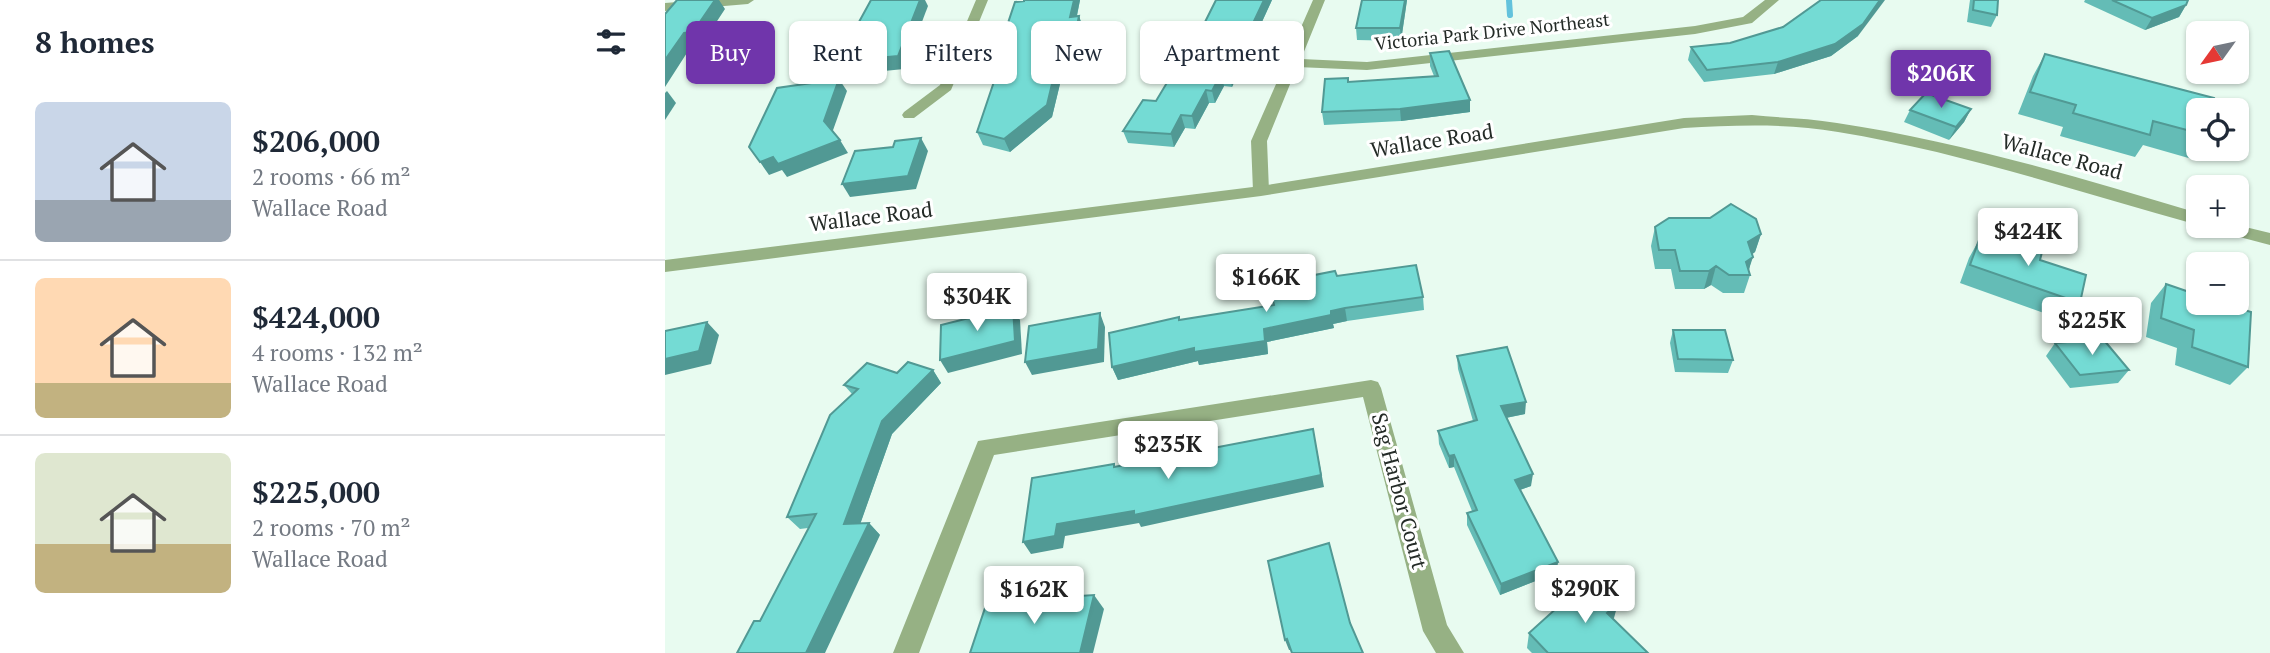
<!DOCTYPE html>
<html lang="en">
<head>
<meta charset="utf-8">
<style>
	body { margin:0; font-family:"PT Serif",serif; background:#f6f6f7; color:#1f2937; height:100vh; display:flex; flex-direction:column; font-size:26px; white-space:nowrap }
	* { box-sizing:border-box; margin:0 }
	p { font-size:23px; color:#747a83 }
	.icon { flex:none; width:38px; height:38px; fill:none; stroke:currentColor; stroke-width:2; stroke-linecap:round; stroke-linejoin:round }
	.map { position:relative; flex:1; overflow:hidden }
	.side { display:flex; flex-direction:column; background:#fff; width:665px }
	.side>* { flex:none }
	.banner { position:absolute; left:21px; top:21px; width:665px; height:63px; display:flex; gap:14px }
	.needle { width:46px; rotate:237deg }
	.fabs { position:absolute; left:1521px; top:21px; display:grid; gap:14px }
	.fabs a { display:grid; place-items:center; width:63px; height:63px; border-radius:10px; background:#fff; box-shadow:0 2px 5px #0004; font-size:35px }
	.price { position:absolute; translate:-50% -60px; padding:0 16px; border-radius:7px; background:#fff; color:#222; font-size:23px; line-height:46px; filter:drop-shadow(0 2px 4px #0008) }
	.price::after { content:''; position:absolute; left:50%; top:42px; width:21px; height:16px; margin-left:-10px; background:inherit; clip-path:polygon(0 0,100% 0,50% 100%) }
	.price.active { background:#7035ab; color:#fff }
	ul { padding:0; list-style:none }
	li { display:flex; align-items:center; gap:21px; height:175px; padding:0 35px }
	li+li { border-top:2px solid #e0e1e3 }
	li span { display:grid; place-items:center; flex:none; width:196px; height:140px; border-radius:10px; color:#555 }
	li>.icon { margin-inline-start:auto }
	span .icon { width:84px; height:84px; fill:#fffc; stroke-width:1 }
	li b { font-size:30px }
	h2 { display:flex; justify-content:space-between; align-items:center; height:84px; padding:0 35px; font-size:30px }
	.chip { padding:0 24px; border-radius:10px; background:#fff; box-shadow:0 2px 5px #0004; font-size:24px; line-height:63px }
	.chip.active { background:#7035ab; color:#fff }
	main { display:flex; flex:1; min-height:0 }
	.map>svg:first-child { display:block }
</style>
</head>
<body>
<main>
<section class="side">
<h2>8 homes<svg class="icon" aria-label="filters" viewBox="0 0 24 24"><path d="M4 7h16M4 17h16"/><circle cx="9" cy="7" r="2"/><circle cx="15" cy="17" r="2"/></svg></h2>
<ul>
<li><span style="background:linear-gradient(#c9d6e8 70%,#9aa5b1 0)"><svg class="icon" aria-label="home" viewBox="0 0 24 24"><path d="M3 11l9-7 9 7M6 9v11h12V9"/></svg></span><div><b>$206,000</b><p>2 rooms · 66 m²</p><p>Wallace Road</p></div></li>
<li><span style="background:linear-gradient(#ffd9b3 75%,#c2b280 0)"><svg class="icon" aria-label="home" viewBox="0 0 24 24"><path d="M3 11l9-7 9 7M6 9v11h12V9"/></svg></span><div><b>$424,000</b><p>4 rooms · 132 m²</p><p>Wallace Road</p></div></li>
<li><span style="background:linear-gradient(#dfe7d0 65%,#c2b280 0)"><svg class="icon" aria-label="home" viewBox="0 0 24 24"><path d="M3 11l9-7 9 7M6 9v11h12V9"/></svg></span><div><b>$225,000</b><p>2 rooms · 70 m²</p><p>Wallace Road</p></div></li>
</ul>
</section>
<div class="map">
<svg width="1605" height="653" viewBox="0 0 1605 653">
	<rect width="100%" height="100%" fill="#e8fbf0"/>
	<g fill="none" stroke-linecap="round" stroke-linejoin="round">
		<polyline stroke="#63c2dc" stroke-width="6" points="844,0 845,15"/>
		<g fill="#96b184" fill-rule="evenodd">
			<polygon points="38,0 89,0 83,4 0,11 0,3"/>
			<polygon points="311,0 323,0 286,90 249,118 239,118 237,115 239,112 275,85"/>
			<polygon points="648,0 660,0 636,59 702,62 1030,26 1078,17 1100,0 1114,0 1087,23 1030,34 702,70 632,67 602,141 604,191 602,195 590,195 588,191 586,141"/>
			<polygon points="706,380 713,382 716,388 782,625 799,653 771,653 758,631 698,397 329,455 254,653 228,653 313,441"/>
		</g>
		<g fill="#96b184" fill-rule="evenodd">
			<path d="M1087 115C1115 118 1144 118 1172 123 1294 141 1415 178 1533 213V225C1413 192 1296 152 1173 132 1122 123 1070 125 1019 128L596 196 0 272V260L596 186 1019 118Z"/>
			<polygon points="1572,225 1605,233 1605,245 1548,230 1545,226"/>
		</g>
	</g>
	<g fill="#64bcb6">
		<polygon points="359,0 415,0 412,16 414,16 418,28 414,52 404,53 401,59 387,117 345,152 318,145 312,132 338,55 335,47"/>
		<polygon points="551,0 607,0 567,87 559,86 550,103 544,103 530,129 520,128 509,147 463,143 458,131 491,101 528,46"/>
		<polygon points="697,0 742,0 736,41 692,40 691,28"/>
		<polygon points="1305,0 1333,0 1332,15 1326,27 1302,22"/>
		<polygon points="1420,0 1523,0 1521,5 1514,17 1480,30 1419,2"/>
		<polygon points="1193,36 1166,56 1109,74 1039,82 1023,60 1026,47"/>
		<polygon points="765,53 805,112 736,121 659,125 657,112 683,82 769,76 765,66"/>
		<polygon points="1380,54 1533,110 1533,149 1535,149 1527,159 1478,145 1470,157 1395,136 1398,127 1353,114 1368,76"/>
		<polygon points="1306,109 1299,122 1284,140 1239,122 1245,110"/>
		<polygon points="1045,218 1096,234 1090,252 1087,254 1084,271 1085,275 1079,293 1058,293 1046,285 1039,289 1010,289 1006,269 990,269 986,246 990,227"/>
		<polygon points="1331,237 1375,260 1415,303 1401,321 1295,283 1304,258 1314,240 1327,244"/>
		<polygon points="672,276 758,297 759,310 682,321 668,324 669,328 602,342 603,354 534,365 533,361 453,380 447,367 515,320 609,305"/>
		<polygon points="1501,284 1583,367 1565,385 1510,365 1512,348 1481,337 1486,303"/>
		<polygon points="1008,330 1068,360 1063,373 1010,372 1005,343"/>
		<polygon points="1390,343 1464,370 1453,383 1405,388 1381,356"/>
		<polygon points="792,356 860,414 841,418 866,486 855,490 893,562 891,573 835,595 802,525 802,513 807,511 789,467 784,468 774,444 773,431 808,421 793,369"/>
		<polygon points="268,370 276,383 227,434 195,524 204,523 215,535 143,528 135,529 122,517 187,394 179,385 232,373"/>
		<polygon points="953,603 948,619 983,653 867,653 862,648 864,633"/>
	</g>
	<g fill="#519994">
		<polygon points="50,0 54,0 60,9 37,44 27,45 0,87 0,60 19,33"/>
		<polygon points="255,0 260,0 263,6 239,69 179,75 172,62"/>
		<polygon points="409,0 415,0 409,29 405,17"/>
		<polygon points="599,0 607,0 567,87 564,74"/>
		<polygon points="740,0 742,0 736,41 735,28"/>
		<polygon points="1215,0 1220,0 1193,36 1166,56 1109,74 1113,62"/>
		<polygon points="1521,5 1514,17 1480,30 1487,18"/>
		<polygon points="414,16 418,28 414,52 409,40"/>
		<polygon points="399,41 404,53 401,59 387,117 345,152 339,139"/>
		<polygon points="556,74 559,86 550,103 547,91"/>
		<polygon points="174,79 182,91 167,133 159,121"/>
		<polygon points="541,90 544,103 530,129 527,116"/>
		<polygon points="2,91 11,103 0,120 0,93"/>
		<polygon points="805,100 805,112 736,121 735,109"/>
		<polygon points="1306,109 1299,122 1284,140 1291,127"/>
		<polygon points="516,115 520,128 509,147 506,134"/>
		<polygon points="256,138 263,151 251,189 185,197 177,184"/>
		<polygon points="175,140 183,153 122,177 117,170 104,175 95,162 108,157"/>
		<polygon points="1096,234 1090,252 1078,261 1083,242"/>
		<polygon points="1088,257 1082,275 1081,262"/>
		<polygon points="1051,266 1046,285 1039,289 1044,271"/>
		<polygon points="348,307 355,320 357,354 283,373 275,360"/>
		<polygon points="680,308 682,321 668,324 669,328 602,342 603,354 534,365 533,361 453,380 447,367"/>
		<polygon points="435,313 440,327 439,362 367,375 360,362"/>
		<polygon points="42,322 54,335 46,364 0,375 0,359"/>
		<polygon points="268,370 276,383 227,434 191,536 179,524 217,421"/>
		<polygon points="861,402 860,414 835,419 836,406"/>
		<polygon points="648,429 659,487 476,527 474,523 400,536 398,548 366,554 358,542 392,524"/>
		<polygon points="789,455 789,467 784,468 784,456"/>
		<polygon points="868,474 866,486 849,492 850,480"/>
		<polygon points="204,523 215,535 160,653 141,653"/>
		<polygon points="893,562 891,573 835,595 836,584"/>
		<polygon points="429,595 439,609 428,653 415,653"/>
		<polygon points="953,603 949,618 938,629 942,613"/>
		<polygon points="622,639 626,650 624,650 620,640"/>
	</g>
	<g fill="#74dbd4" stroke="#519994" stroke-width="2">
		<polygon points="12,0 50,0 28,32 19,33 0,60 0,14"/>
		<polygon points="206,0 255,0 233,56 172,62"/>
		<polygon points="359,0 409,0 405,17 414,16 409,40 399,41 396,46 382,105 339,139 312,132 341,46 335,47 350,2 359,1"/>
		<polygon points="551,0 599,0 564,74 556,74 547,91 541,90 527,116 516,115 506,134 458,131 478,100 491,101 527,41 527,48"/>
		<polygon points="697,0 740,0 735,28 691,28"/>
		<polygon points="1156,0 1215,0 1198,24 1170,44 1113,62 1042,70 1026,47 1065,43 1118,27"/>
		<polygon points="1309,0 1333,0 1332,15 1308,10"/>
		<polygon points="1447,0 1523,0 1521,5 1487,18"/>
		<polygon points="784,51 805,100 735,109 657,112 660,79 683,78 683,82 773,76 765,53"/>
		<polygon points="1380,54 1549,98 1547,110 1533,110 1533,133 1488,121 1485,135 1408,113 1411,105 1365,92"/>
		<polygon points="174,79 159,121 175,140 113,164 108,157 95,162 84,147 112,88"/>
		<polygon points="1261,93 1306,109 1291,127 1245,110"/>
		<polygon points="256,138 243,176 177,184 190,151 228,147 230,141"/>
		<polygon points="1066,204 1091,219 1096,234 1083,242 1088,257 1081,262 1085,275 1064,275 1051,266 1044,271 1015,271 1010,250 994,250 990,227 1004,218 1045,218"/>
		<polygon points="1331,237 1377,252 1375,260 1421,275 1415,303 1305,265 1314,240 1329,244"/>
		<polygon points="751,265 758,297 680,308 666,311 666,315 599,329 600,341 529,352 529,348 447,367 444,333 514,317 514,320 609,305 604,284 670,271 672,276"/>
		<polygon points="1501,284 1533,295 1533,303 1556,303 1586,312 1583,367 1527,347 1529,330 1496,318"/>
		<polygon points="348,307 350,341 275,360 276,325"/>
		<polygon points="435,313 433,349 360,362 364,326"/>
		<polygon points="42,322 34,351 0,359 0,331"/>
		<polygon points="1008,330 1060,330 1068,360 1013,359"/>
		<polygon points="1438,339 1464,370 1415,375 1390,343"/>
		<polygon points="842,347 861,402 836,406 868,474 850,480 893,562 836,584 802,513 812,510 789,455 784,456 773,431 812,420 792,356"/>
		<polygon points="243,362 268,370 217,421 179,524 204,523 141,653 72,653 89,621 95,621 151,514 122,517 165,415 193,389 179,385 202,363 232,373"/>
		<polygon points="648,429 656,475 469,515 469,511 392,524 390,536 358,542 367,478 449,464 449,467"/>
		<polygon points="664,543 685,623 698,653 627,653 622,639 620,640 603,561"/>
		<polygon points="926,577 953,603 942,613 983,653 883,653 864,633"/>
		<polygon points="429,595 415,653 305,653 322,602"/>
	</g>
	<g text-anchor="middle" stroke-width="6" stroke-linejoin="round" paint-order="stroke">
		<g font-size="18" fill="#242b27" stroke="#fff">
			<text transform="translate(827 32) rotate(-6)" y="6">Victoria Park Drive Northeast</text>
		</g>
		<g font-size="21" fill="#242b27" stroke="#fff">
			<text transform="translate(767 141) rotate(-9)" y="7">Wallace Road</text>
			<text transform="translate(1397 157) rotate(15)" y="7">Wallace Road</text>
			<text transform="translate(206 217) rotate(-7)" y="7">Wallace Road</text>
			<text transform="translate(734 491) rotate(75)" y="7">Sag Harbor Court</text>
		</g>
	</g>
</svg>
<div class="fabs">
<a><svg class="needle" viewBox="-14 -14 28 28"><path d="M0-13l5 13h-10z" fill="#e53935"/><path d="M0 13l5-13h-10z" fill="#747a83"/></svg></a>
<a><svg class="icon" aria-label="locate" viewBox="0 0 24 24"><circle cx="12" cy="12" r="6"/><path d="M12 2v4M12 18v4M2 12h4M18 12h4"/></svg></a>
<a>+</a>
<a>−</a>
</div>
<b class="price active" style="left:1276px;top:110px">$206K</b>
<b class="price" style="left:1363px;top:268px">$424K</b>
<b class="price" style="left:601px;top:314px">$166K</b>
<b class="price" style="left:312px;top:333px">$304K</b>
<b class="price" style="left:1427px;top:357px">$225K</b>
<b class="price" style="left:503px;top:481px">$235K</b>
<b class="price" style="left:920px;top:625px">$290K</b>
<b class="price" style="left:369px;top:626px">$162K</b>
<div class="banner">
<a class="chip active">Buy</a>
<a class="chip">Rent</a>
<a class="chip">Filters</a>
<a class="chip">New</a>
<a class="chip">Apartment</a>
</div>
</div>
</main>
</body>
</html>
